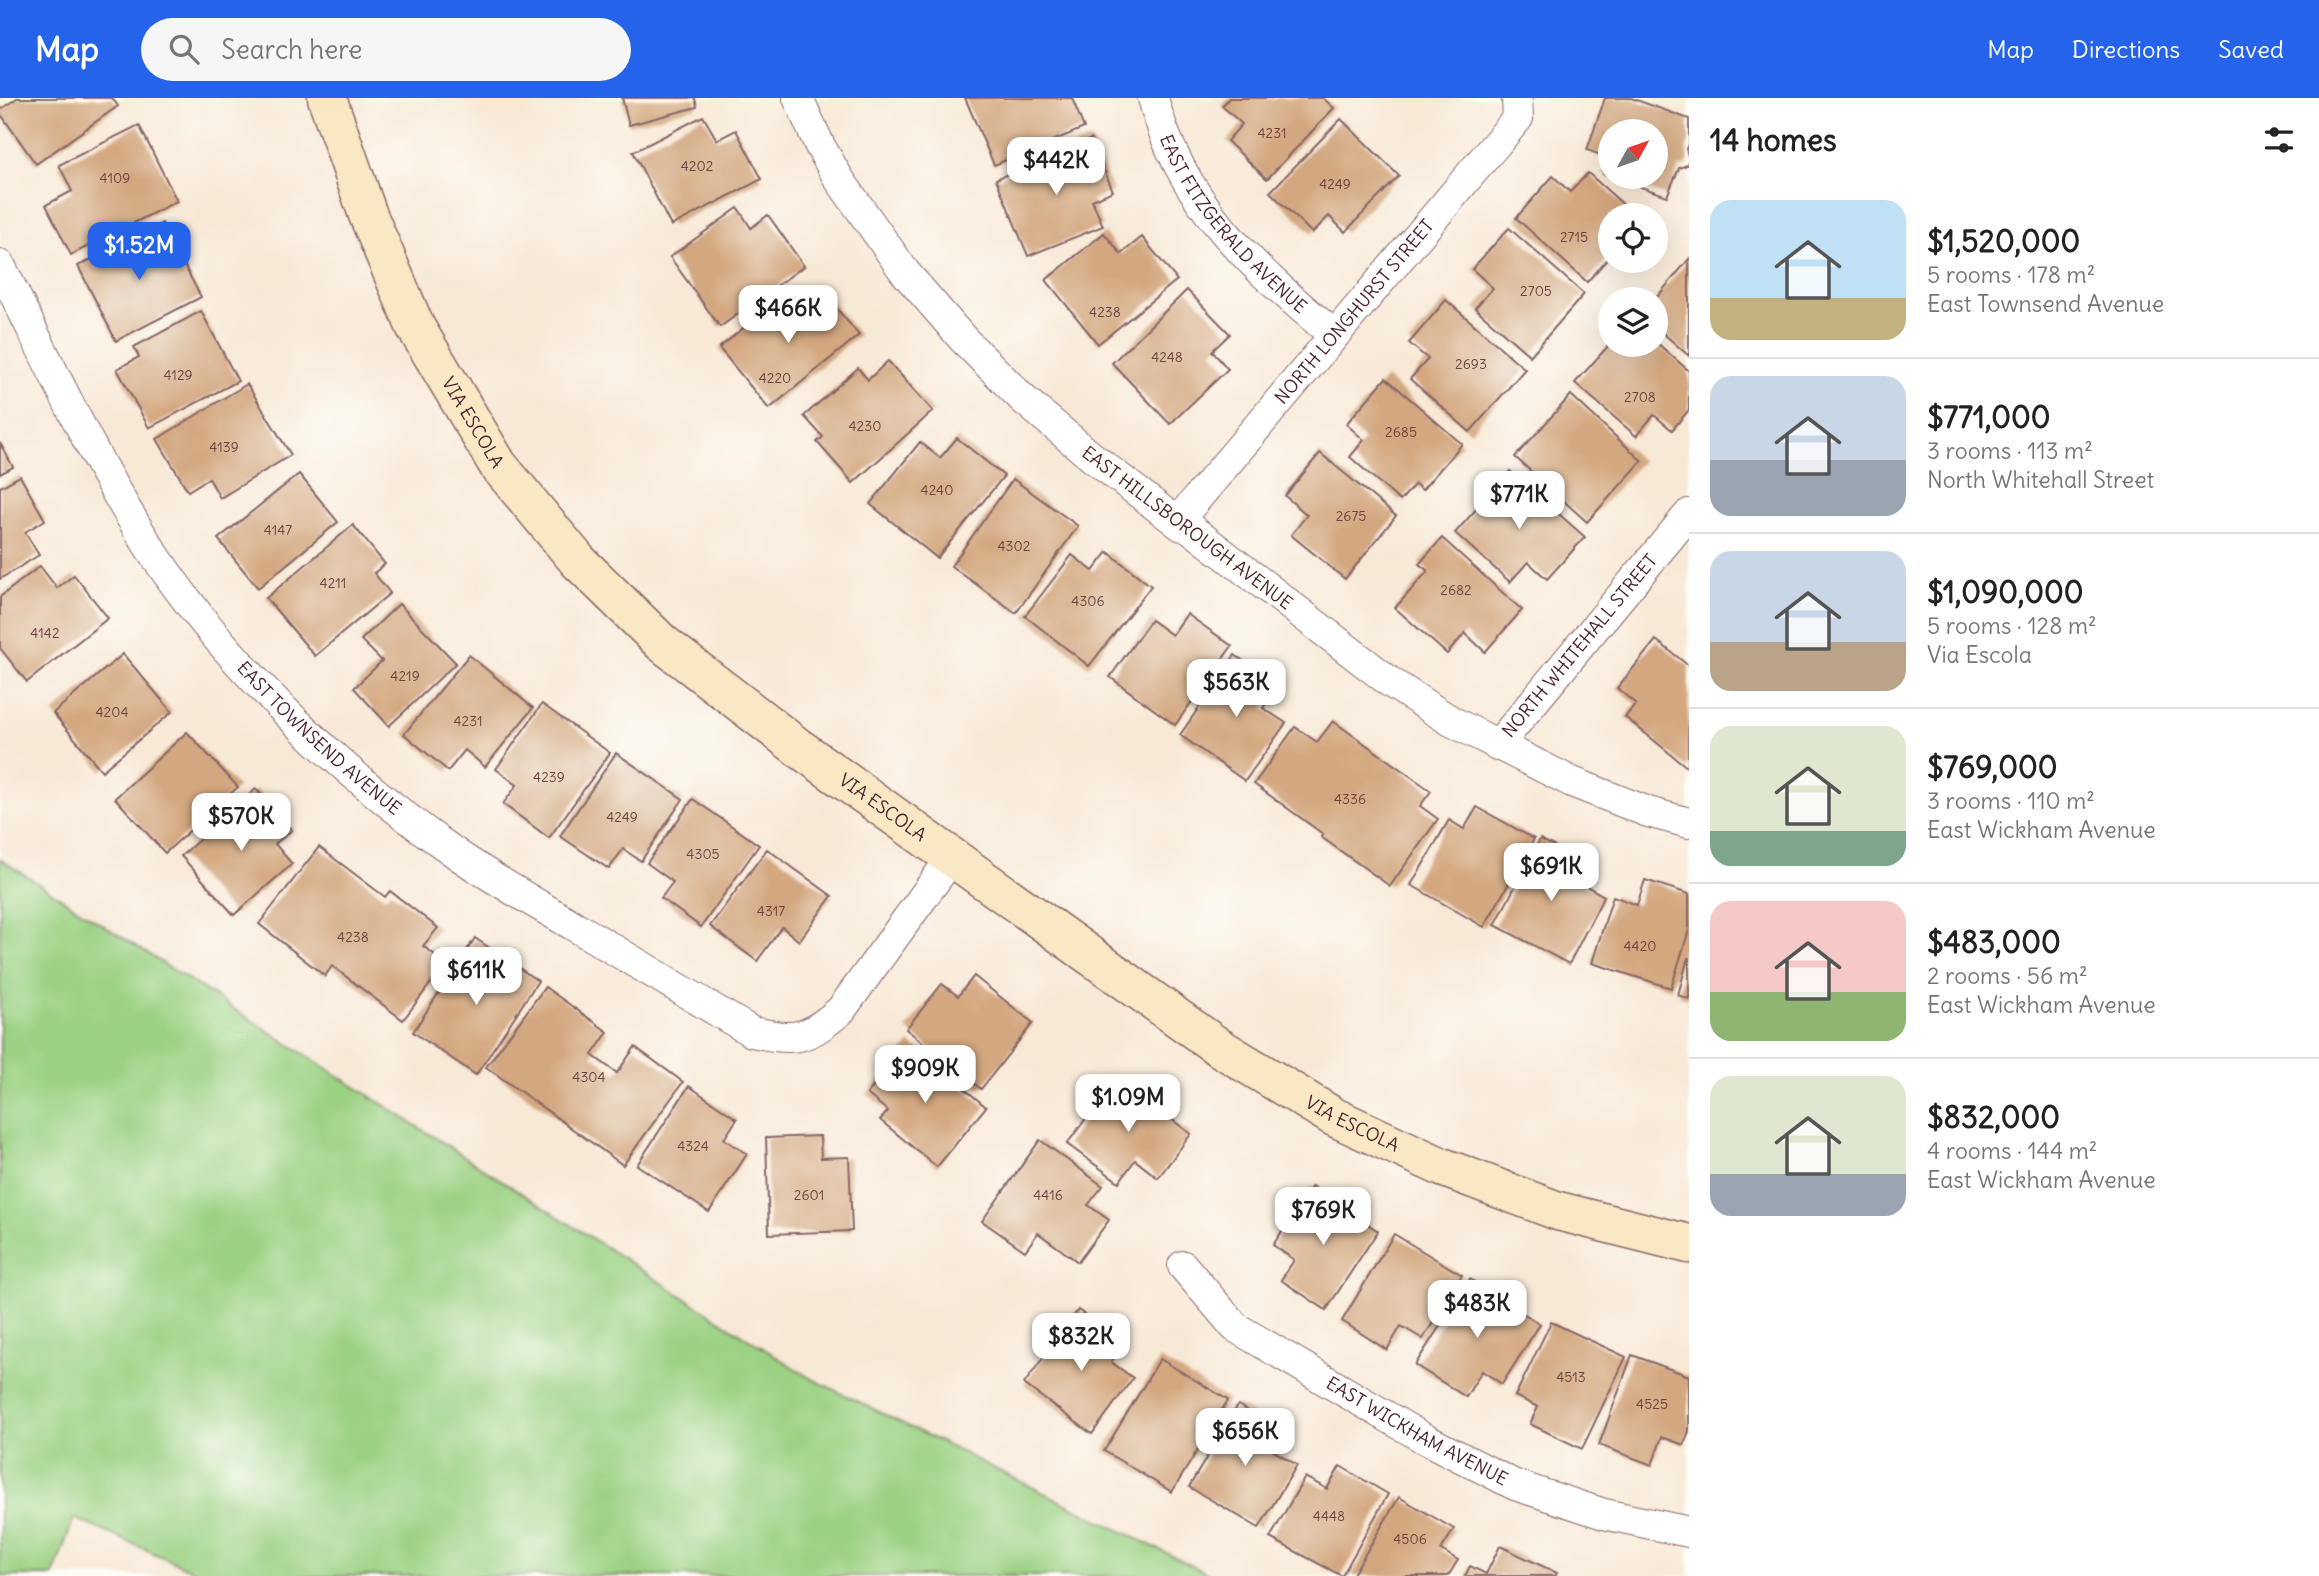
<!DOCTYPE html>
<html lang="en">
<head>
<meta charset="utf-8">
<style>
	body { margin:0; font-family:Delius,sans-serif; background:#f6f6f6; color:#222; height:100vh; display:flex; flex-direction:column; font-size:26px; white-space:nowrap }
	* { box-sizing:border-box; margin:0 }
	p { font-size:23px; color:#767676 }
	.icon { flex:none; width:38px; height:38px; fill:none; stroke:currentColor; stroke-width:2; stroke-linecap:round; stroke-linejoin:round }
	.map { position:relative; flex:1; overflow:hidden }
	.side { display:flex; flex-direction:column; background:#fff; width:630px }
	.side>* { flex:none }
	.needle { width:46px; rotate:50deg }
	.controls { position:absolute; left:1598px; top:21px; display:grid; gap:14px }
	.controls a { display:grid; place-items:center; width:70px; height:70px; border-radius:50%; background:#fff; box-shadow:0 7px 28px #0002; font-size:35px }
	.price { position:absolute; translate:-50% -60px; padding:0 16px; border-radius:14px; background:#fff; color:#222; font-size:23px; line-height:46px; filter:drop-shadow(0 2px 4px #0008) }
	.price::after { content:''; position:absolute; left:50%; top:42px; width:21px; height:16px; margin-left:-10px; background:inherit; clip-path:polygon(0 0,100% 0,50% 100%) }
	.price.selected { background:#2563eb; color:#fff }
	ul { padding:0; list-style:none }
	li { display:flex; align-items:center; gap:21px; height:175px; padding:0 21px }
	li+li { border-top:2px solid #e0e0e0 }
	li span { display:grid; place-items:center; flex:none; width:196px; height:140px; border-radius:21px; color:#555 }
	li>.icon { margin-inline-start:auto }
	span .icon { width:84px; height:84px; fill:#fffc; stroke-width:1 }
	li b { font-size:30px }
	h2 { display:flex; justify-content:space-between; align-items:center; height:84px; padding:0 21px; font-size:30px }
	header { display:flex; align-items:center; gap:42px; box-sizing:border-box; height:98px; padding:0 35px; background:#2563eb; color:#fff }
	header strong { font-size:33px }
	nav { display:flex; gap:38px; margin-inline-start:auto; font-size:24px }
	.search { width:490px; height:63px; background:#f6f6f6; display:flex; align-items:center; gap:18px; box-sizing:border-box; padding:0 24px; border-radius:38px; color:#767676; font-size:26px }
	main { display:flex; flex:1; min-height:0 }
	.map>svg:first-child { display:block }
</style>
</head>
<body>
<header>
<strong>Map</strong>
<div class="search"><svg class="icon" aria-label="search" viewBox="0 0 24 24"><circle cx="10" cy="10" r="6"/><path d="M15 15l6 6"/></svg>Search here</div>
<nav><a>Map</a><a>Directions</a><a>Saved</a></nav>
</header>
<main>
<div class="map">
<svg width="1689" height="1478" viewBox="0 0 1689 1478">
	<rect width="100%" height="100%" fill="#fdfcf7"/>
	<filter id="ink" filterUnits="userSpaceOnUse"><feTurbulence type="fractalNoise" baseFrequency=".0143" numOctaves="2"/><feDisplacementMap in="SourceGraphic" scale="14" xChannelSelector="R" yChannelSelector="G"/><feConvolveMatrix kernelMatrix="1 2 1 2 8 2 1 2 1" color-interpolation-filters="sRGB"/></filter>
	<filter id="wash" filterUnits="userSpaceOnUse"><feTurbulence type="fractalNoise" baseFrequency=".00686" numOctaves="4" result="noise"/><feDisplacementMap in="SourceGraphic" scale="28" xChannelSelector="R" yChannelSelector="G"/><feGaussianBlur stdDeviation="1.57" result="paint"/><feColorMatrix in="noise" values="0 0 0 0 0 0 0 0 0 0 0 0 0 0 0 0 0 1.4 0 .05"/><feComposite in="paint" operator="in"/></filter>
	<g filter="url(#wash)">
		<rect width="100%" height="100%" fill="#f8e9d7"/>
		<polygon fill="#9bd183" stroke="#727857" stroke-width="2" points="0,761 810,1280 1213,1478 206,1478 74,1420 53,1478 0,1478"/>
		<g id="blocks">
			<g fill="#d3a77f">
				<polygon points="17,0 112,0 118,8 36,66 0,15 0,12"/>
				<polygon points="622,0 695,0 697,9 629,27"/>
				<polygon points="965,0 1072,0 1084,30 994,67"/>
				<polygon points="1229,0 1323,0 1334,10 1267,81 1227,43 1242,26 1222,8"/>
				<polygon points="1605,0 1631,0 1689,21 1689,44 1686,51 1689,60 1687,67 1679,70 1667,98 1612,79 1656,79 1656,33 1610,33 1610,78 1603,76 1609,60 1587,52"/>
				<polygon points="703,18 717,42 736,32 762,81 671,128 633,54"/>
				<polygon points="1341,21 1399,78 1345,134 1329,118 1312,135 1270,94"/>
				<polygon points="139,27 177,103 71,157 46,107 72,93 59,67"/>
				<polygon points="1091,41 1113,93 1092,102 1103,128 1028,158 996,81"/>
				<polygon points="1588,75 1635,117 1610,117 1610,158 1587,184 1516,120 1553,78 1570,94"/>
				<polygon points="738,110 751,130 768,117 804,168 720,229 670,159"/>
				<polygon points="162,125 201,199 116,243 78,168"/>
				<polygon points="1509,130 1584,196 1530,258 1475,210 1493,190 1472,171"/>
				<polygon points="1104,135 1121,156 1142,139 1177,182 1098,246 1046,182"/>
				<polygon points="1689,161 1689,258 1656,229 1656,200"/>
				<polygon points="1187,192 1230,236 1212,253 1228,271 1170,326 1112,265"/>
				<polygon points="788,193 803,211 823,194 859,237 769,311 719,250"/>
				<polygon points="1446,202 1525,271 1470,334 1410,281 1428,261 1409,245"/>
				<polygon points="201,213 238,283 149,330 117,271 139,259 134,249"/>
				<polygon points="1656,244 1689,273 1689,312 1672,332 1654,317 1636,338 1575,285 1609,247 1656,247"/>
				<polygon points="888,263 933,313 853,385 817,344 823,339 804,318 858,270 868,282"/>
				<polygon points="1386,280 1462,346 1422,392 1415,386 1400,403 1350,359 1364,342 1346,326"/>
				<polygon points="247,286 291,357 220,400 209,380 188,393 157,341"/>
				<polygon points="1571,297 1642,363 1587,424 1515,359"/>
				<polygon points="957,340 1004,378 937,460 870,406 920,344 940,360"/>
				<polygon points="0,345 13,369 0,376"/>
				<polygon points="1320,355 1396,418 1345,481 1291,437 1307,417 1285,398"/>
				<polygon points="1510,373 1585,439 1547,481 1528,464 1510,484 1455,435"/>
				<polygon points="299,376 338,424 258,490 218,441"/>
				<polygon points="20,378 45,422 25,434 39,457 0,481 0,389"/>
				<polygon points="1013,381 1078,428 1016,515 951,468"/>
				<polygon points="353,427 385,466 374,475 390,495 315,558 266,500"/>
				<polygon points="1442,440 1522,512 1485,554 1465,535 1447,556 1395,510 1428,473 1419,466"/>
				<polygon points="1108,454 1151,488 1089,568 1025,518 1072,457 1093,473"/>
				<polygon points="40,468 57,490 74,477 108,520 27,584 0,550 0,499"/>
				<polygon points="399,506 456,565 389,628 354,590 382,563 361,542"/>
				<polygon points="1187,516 1232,548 1175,627 1110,579 1151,522 1172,537"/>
				<polygon points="1656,542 1689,568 1688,670 1625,619 1636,606 1617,590"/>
				<polygon points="123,556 172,614 102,673 53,615"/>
				<polygon points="469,557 533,610 485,669 465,652 448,673 404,636"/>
				<polygon points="1235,557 1279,588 1263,610 1286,625 1245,683 1180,637"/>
				<polygon points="542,606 610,655 549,740 503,706 517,687 496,671"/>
				<polygon points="1333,623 1431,693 1420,708 1438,721 1390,788 1321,739 1323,736 1254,686 1295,629 1317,644"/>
				<polygon points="187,634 238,689 165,755 115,700"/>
				<polygon points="616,655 683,701 641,763 623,751 609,771 560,738"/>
				<polygon points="256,691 292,732 275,746 292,766 234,817 181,758"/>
				<polygon points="693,701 759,747 701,829 661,800 673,784 647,765"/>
				<polygon points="1477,709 1534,741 1484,829 1411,787 1449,722 1464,731"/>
				<polygon points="1540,741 1590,767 1581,785 1604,798 1569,866 1495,827"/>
				<polygon points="319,749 385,799 390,793 438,830 423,848 446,865 403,922 332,868 325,878 259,826"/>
				<polygon points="767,751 832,798 799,843 782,829 757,863 710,828"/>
				<polygon points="1645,782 1689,796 1689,832 1671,890 1592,865 1613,798 1637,807"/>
				<polygon points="475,840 538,883 476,977 413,934"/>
				<polygon points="1688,860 1689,860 1689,901 1678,897"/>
				<polygon points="974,878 1033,925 981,991 906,931 942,886 958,898"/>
				<polygon points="545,889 608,934 592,957 617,975 635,949 683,984 623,1067 486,969"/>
				<polygon points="910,945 986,1009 937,1069 880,1022 888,1013 867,996"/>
				<polygon points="1116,980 1191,1036 1158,1080 1135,1062 1119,1084 1067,1046"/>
				<polygon points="689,988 737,1021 724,1041 747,1056 709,1114 637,1067"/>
				<polygon points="820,1038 821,1060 849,1059 852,1133 769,1136 766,1040"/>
				<polygon points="1040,1042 1103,1088 1088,1107 1109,1122 1078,1164 1038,1135 1025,1153 982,1123"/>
				<polygon points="1312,1088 1378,1133 1326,1212 1281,1182 1294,1162 1273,1147"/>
				<polygon points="1394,1136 1462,1177 1423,1241 1401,1228 1387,1252 1342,1223"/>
				<polygon points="1470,1181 1540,1226 1502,1286 1482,1273 1466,1299 1415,1267"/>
				<polygon points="1078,1212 1124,1245 1111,1264 1133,1280 1092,1336 1024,1286"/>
				<polygon points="1551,1224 1626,1259 1582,1351 1530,1326 1538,1309 1515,1298"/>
				<polygon points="1632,1257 1689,1278 1689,1333 1684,1347 1662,1339 1652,1367 1599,1347"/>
				<polygon points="1160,1261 1228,1302 1172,1394 1104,1353"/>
				<polygon points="1238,1307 1285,1335 1274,1353 1297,1367 1259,1430 1189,1389"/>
				<polygon points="1340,1368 1388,1396 1342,1478 1270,1440 1305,1379 1327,1391"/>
				<polygon points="1399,1399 1454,1431 1441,1452 1458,1462 1448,1478 1352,1478"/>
				<polygon points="1500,1448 1557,1475 1555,1478 1465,1478 1470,1468 1486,1476"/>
			</g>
		</g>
	</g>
	<g filter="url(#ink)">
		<use href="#blocks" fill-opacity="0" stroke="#876667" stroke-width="2"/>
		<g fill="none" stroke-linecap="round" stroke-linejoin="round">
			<g stroke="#876667" stroke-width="32">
				<g id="minor">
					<polyline points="798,0 820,48 839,81 904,173 963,241 1023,301 1092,359 1182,428 1186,427 1390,584 1451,623 1572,684 1648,714 1689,725"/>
					<path id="s1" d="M1153 0C1180 106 1254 170 1334 237"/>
					<path id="s2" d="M0 167C48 262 92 360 150 450 226 567 344 678 458 757 496 783 537 806 576 829 635 864 694 899 752 934 797 943 806 942 841 912L953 758"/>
					<path id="s3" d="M1177 424 1518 20 1517 0"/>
					<path id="s4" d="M1497 648 1689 416"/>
					<path id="s5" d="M1183 1168 1235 1229 1425 1341 1515 1387 1604 1416 1689 1434"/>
				</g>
			</g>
			<g stroke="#876667" stroke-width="41">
				<g id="secondary">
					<path id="s6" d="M327 0 368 117 415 228 498 367 578 463 662 545 799 650 1217 948 1334 1019 1442 1069 1558 1113 1689 1146"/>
				</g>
			</g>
			<use href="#minor" stroke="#fff" stroke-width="30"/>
			<use href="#secondary" stroke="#fae7c3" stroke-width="38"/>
		</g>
	</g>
	<g text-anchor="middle" stroke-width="7" stroke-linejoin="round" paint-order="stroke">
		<g font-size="14" fill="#6c4140">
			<text x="1272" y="40">4231</text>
			<text x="697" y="73">4202</text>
			<text x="115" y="85">4109</text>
			<text x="1335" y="91">4249</text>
			<text x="1574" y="144">2715</text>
			<text x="1536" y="198">2705</text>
			<text x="1105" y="219">4238</text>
			<text x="1167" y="264">4248</text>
			<text x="1471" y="271">2693</text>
			<text x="178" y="282">4129</text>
			<text x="775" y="285">4220</text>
			<text x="1640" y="304">2708</text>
			<text x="865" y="333">4230</text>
			<text x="1401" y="339">2685</text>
			<text x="224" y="354">4139</text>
			<text x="937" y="397">4240</text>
			<text x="1351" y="423">2675</text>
			<text x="278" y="437">4147</text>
			<text x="1014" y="453">4302</text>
			<text x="333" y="490">4211</text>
			<text x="1456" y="497">2682</text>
			<text x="1088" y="508">4306</text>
			<text x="45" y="540">4142</text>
			<text x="405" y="583">4219</text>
			<text x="112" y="619">4204</text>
			<text x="468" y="628">4231</text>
			<text x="549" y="684">4239</text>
			<text x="1350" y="706">4336</text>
			<text x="622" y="724">4249</text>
			<text x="703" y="761">4305</text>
			<text x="771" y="818">4317</text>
			<text x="353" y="844">4238</text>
			<text x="1640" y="853">4420</text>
			<text x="589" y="984">4304</text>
			<text x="693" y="1053">4324</text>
			<text x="809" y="1102">2601</text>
			<text x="1048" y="1102">4416</text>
			<text x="1571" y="1284">4513</text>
			<text x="1652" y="1311">4525</text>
			<text x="1329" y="1423">4448</text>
			<text x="1410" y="1446">4506</text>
		</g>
		<g font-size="18" fill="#4a1f2b" stroke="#fdfcf7">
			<text dy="6" stroke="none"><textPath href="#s1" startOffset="152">EAST FITZGERALD AVENUE</textPath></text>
			<text dy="6" stroke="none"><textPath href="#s3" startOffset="275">NORTH LONGHURST STREET</textPath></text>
			<text dy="6" stroke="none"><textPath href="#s6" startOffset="357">VIA ESCOLA</textPath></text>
			<text transform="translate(1187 430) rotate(37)" y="6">EAST HILLSBOROUGH AVENUE</text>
			<text dy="6" stroke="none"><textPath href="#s4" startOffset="130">NORTH WHITEHALL STREET</textPath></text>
			<text dy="6" stroke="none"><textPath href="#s2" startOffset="576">EAST TOWNSEND AVENUE</textPath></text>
			<text dy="6" stroke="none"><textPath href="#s6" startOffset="924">VIA ESCOLA</textPath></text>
			<text dy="6" stroke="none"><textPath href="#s6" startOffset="1491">VIA ESCOLA</textPath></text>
			<text dy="6" stroke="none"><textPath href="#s5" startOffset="290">EAST WICKHAM AVENUE</textPath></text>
		</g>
	</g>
</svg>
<div class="controls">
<a><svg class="needle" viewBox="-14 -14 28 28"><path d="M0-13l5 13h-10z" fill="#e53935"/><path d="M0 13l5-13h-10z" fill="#767676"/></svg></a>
<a><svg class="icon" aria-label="locate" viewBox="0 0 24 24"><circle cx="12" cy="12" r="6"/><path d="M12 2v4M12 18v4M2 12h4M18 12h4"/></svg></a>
<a><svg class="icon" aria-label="layers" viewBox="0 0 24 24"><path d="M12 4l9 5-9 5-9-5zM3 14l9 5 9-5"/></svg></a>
</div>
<b class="price" style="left:1056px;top:99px">$442K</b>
<b class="price selected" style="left:139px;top:184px">$1.52M</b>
<b class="price" style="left:788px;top:247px">$466K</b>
<b class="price" style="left:1519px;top:433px">$771K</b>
<b class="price" style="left:1236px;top:621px">$563K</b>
<b class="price" style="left:241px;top:755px">$570K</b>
<b class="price" style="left:1551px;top:805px">$691K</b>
<b class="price" style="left:476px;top:909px">$611K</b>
<b class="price" style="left:925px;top:1007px">$909K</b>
<b class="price" style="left:1128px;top:1036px">$1.09M</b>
<b class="price" style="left:1323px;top:1149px">$769K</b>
<b class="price" style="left:1477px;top:1242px">$483K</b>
<b class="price" style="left:1081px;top:1275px">$832K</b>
<b class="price" style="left:1245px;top:1370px">$656K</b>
</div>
<section class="side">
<h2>14 homes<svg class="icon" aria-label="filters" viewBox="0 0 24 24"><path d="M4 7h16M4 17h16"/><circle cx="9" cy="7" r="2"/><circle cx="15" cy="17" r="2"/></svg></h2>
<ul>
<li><span style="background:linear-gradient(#bfe0f5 70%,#c2b280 0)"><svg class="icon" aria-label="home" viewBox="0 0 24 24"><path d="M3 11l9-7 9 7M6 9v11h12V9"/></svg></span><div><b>$1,520,000</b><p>5 rooms · 178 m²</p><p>East Townsend Avenue</p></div></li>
<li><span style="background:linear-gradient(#c9d6e8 60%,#9aa5b1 0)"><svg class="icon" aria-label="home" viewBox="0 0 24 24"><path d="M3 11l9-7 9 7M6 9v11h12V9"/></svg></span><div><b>$771,000</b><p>3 rooms · 113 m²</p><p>North Whitehall Street</p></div></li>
<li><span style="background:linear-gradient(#c9d6e8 65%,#b9a48a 0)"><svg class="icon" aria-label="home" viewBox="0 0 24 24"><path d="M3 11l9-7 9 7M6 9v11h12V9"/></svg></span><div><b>$1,090,000</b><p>5 rooms · 128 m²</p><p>Via Escola</p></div></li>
<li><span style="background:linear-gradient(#dfe7d0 75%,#7fa58c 0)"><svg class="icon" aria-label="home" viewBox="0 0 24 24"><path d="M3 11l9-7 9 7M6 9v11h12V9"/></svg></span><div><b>$769,000</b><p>3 rooms · 110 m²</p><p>East Wickham Avenue</p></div></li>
<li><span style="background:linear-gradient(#f6c9c9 65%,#8fb573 0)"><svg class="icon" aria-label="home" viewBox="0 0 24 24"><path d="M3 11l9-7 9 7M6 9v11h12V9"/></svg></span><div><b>$483,000</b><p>2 rooms · 56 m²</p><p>East Wickham Avenue</p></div></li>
<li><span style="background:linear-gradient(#dfe7d0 70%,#9aa5b1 0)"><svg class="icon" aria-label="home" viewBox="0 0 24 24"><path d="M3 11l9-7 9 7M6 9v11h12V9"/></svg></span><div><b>$832,000</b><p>4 rooms · 144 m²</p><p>East Wickham Avenue</p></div></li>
</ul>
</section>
</main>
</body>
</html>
